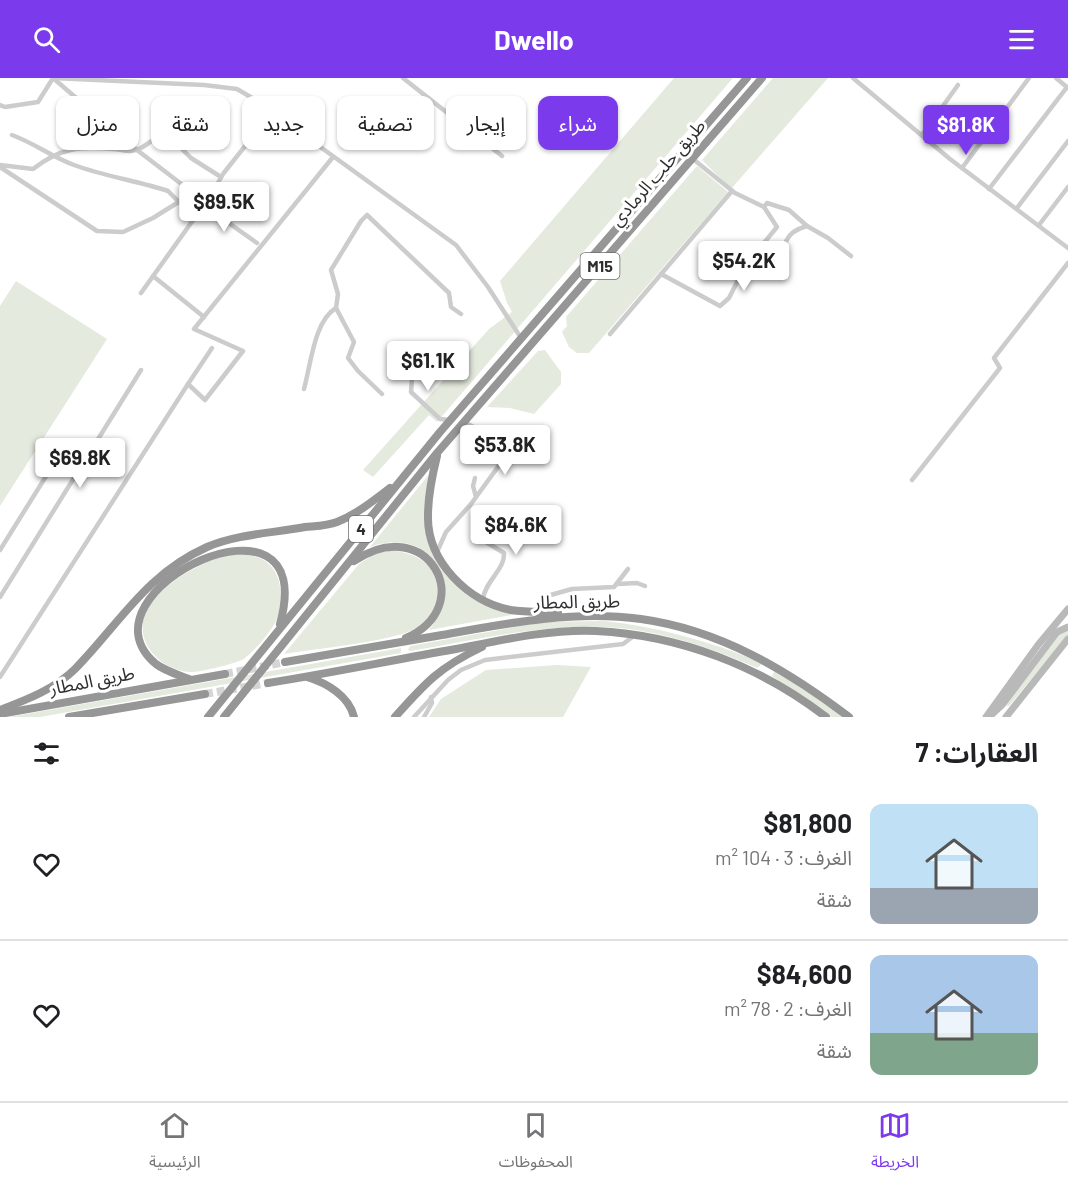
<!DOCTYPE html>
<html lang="ar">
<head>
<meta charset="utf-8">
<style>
	body { margin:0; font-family:Barlow,"Noto Sans Arabic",sans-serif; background:#f6f6f6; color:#202124; direction:rtl; height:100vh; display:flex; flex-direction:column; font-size:22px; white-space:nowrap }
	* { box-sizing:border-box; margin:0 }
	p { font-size:20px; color:#757577 }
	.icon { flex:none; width:33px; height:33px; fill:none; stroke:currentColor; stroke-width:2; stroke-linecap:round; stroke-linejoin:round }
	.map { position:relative; height:639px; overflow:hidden; direction:ltr }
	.sheet { display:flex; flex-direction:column; background:#fff; flex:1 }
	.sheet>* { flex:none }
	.top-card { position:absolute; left:18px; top:18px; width:600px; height:54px; direction:rtl; display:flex; gap:12px }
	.price { position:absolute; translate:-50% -51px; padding:0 14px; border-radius:6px; background:#fff; color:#222; font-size:20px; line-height:39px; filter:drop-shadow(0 2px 3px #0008) }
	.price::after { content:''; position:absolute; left:50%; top:36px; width:18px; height:14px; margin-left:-9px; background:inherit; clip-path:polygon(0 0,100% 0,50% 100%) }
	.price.current { background:#7c3aed; color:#fff }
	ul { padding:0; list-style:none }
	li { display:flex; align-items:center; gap:18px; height:150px; padding:0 30px }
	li+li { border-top:2px solid #e0e0e0 }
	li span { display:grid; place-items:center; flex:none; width:168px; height:120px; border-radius:12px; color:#555 }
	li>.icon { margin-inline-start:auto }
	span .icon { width:72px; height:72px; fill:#fffc; stroke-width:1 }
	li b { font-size:26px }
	h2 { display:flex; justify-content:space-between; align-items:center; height:72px; padding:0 30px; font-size:26px }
	.tag { padding:0 21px; border-radius:12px; background:#fff; box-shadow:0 2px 4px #0004; font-size:21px; line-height:54px }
	.tag.current { background:#7c3aed; color:#fff }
	header { display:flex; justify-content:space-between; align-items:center; height:78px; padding:0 30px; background:#7c3aed; color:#fff; font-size:27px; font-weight:700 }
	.dock { display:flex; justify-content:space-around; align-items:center; height:84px; border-top:2px solid #e0e0e0; background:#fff; font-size:16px; color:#757577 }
	.dock a { display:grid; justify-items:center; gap:3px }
	.dock .current { color:#7c3aed }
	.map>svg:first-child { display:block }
</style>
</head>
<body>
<header><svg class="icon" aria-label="menu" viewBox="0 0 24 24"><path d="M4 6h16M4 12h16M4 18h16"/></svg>Dwello<svg class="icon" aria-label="search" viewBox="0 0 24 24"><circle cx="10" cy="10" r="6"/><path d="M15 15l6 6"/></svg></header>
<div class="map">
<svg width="1068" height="639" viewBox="0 0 1068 639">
	<rect width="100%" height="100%" fill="#fff"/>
	<g fill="#e4eade">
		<polygon points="674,0 733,0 437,344 429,337 373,399 363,392 489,251 512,234 507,225 500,203"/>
		<polygon points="773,0 828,0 731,111 702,82"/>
		<polygon points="697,88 728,114 589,275 577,275 569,269 562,254 567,248 566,239"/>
		<polygon points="16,203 107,261 0,428 0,228"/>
		<polygon points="545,272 561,294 561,306 534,336 510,330 487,329 538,273"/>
		<path d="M431 394 426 450 452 503 517 536 429 552C468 502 427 448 370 469Z"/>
		<path d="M391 472C409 475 429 480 435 500 441 515 435 534 423 546 405 563 312 571 284 576L359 486 373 477Z"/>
		<path d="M230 476C241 477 256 476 265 483 284 496 284 526 275 545 269 556 255 572 245 580 240 585 197 595 189 594 174 593 158 584 150 572 119 526 194 486 230 476Z"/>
		<path d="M604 543C659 549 709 563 760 584L761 587 757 590C710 569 659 552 607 549 541 546 475 562 410 573L408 572 410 568 543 544Z"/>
		<polygon points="1068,551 1068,557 1009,628 1004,627 1059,555"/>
		<polygon points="401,570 401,575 40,639 9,639"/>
		<polygon points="557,587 591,589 563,639 429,639 441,621 486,592"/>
		<polygon points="775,592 801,608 843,639 832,639 772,598"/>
	</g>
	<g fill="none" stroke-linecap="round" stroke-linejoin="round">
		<g stroke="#d5d5d5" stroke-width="8" stroke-dasharray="8 4" stroke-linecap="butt">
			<polyline points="225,596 285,584"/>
			<polyline points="205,616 268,605"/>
		</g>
		<g stroke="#ccc" stroke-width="4.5">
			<polyline points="53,0 204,7 237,11 254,21 456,167 488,209 521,260"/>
			<polyline points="403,0 502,78"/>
			<polyline points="853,0 950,81 1068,170"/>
			<polyline points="1056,0 1068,10"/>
			<polyline points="0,27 5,29 38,24 53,0 137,72 184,108 185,120"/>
			<path d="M12 57C34 65 52 79 74 87 104 98 137 103 168 113L179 124"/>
			<polyline points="922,57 958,7"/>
			<polyline points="176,65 191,80 221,99"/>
			<polyline points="693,81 735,115 764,129 767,125 789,132 807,148 828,160 851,178"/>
			<path d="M0 87 33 91C60 70 79 68 113 71 121 71 128 75 136 72 144 70 152 62 160 57L176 65 183 50"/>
			<polyline points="0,89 97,153 123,154 153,140 185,120 211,117 223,96 272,34"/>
			<polyline points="962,90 1029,0"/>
			<polyline points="989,111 1067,9"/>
			<polyline points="203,127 257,165"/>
			<polyline points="1017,130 1068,63"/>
			<polyline points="1039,147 1068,109"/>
			<path d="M742 193C754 189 767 185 776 176 792 162 782 156 807 148"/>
			<polyline points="661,196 720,228 729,220 745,188 777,149 764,129"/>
			<polyline points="153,198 204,239"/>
			<polyline points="141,215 211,117"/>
			<polyline points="610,256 732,113"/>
			<polyline points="212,270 188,306 205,322 243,273 194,251 333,79"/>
			<polyline points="413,286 411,314 440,341 450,342"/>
			<path d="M304 311C311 286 314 243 336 230"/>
			<polyline points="382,316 358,293 348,280 354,264 336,230 338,216 331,192 361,143 367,137 449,215 451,229 461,236"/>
			<polyline points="475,400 473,408 476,419"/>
			<polyline points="912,402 1000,290 994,280 1068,185"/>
			<path d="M479 441 481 461 504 475C505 492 485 503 483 521"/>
			<polyline points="0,472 68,363"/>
			<polyline points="437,474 446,454 471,426 511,371 505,365 464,344"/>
			<polyline points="618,506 637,505 645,508"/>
			<polyline points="0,519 141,292"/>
			<polyline points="535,533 547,518 572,511 614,509 628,491"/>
			<polyline points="0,599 188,306"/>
			<polyline points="414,639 448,602 461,592 485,582 623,566 635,557"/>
			<polyline points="424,639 432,625 431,619"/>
		</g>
		<g stroke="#b9b9b9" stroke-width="7">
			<polyline points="986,639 1038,567 1068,531"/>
			<polyline points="989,639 1002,627 1057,554 1068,549"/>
			<polyline points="1006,639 1068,561"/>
		</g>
		<g stroke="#969696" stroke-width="8">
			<path d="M437 378C432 398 428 418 428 438 427 483 468 524 511 532 526 534 542 534 558 535"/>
			<path d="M354 483C428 433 479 528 406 560"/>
			<path d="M285 584C337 575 389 566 442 557 508 545 574 532 641 541 720 552 787 592 849 639"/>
			<path d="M307 599C327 605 349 618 354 639"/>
			<path d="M189 601C179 597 165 593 156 586 70 514 322 394 280 546"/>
			<path d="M268 605C331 595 393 582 456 571 502 562 549 551 596 553 679 557 760 588 826 639"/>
			<path d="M0 632C26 622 55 611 75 591 120 545 145 497 207 469 237 456 274 455 305 449 315 448 327 448 337 444 357 436 373 423 390 410"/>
			<polyline points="0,636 225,596"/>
			<polyline points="69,639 205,616"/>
			<polyline points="208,639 440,354 747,0"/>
			<polyline points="224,639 437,375 762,0"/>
			<path d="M395 639C426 604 440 589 482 569"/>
		</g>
	</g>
	<g text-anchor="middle" stroke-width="6" stroke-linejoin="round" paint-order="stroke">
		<g fill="#fff" stroke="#6d6d6d" stroke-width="1.5">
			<rect x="580.5" y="175" width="39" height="26" rx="4.5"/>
			<rect x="349" y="438" width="24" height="26" rx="4.5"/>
		</g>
		<g font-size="16" font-weight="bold" fill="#2f2f2f">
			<text x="600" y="194">M15</text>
			<text x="361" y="457">4</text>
		</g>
		<g font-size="18" fill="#2f2f2f" stroke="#fff">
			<text transform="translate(658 95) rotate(-49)" y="6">طريق حلب الرمادي</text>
			<text transform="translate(577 524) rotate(-1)" y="6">طريق المطار</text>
			<text transform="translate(92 603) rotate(-11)" y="6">طريق المطار</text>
		</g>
	</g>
</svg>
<b class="price current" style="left:966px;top:78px">$81.8K</b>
<b class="price" style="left:224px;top:155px">$89.5K</b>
<b class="price" style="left:744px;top:214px">$54.2K</b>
<b class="price" style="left:428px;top:314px">$61.1K</b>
<b class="price" style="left:505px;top:398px">$53.8K</b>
<b class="price" style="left:80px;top:411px">$69.8K</b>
<b class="price" style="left:516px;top:478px">$84.6K</b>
<div class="top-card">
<a class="tag current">شراء</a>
<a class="tag">إيجار</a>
<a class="tag">تصفية</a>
<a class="tag">جديد</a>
<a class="tag">شقة</a>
<a class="tag">منزل</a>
</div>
</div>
<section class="sheet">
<h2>العقارات: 7<svg class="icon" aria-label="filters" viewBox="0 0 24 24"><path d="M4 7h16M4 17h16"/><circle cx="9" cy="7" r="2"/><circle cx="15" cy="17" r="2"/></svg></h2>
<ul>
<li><span style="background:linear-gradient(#bfe0f5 70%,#9aa5b1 0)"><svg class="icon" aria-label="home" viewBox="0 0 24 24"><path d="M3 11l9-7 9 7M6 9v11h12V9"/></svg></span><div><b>$81,800</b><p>الغرف: 3 · 104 m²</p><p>شقة</p></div><svg class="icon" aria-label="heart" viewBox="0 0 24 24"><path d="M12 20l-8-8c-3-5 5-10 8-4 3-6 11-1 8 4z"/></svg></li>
<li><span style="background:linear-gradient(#a9c7e8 65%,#7fa58c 0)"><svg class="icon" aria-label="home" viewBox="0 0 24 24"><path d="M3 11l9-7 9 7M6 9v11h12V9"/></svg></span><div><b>$84,600</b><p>الغرف: 2 · 78 m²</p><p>شقة</p></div><svg class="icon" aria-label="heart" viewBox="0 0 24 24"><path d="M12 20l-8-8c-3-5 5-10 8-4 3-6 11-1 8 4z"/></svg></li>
</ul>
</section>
<nav class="dock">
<a class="current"><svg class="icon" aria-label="map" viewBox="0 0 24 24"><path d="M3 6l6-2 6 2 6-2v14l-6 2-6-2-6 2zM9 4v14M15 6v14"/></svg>الخريطة</a>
<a><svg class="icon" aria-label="saved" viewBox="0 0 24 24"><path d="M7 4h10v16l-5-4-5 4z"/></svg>المحفوظات</a>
<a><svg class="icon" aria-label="home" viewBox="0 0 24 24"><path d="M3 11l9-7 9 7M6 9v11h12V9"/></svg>الرئيسية</a>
</nav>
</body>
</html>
